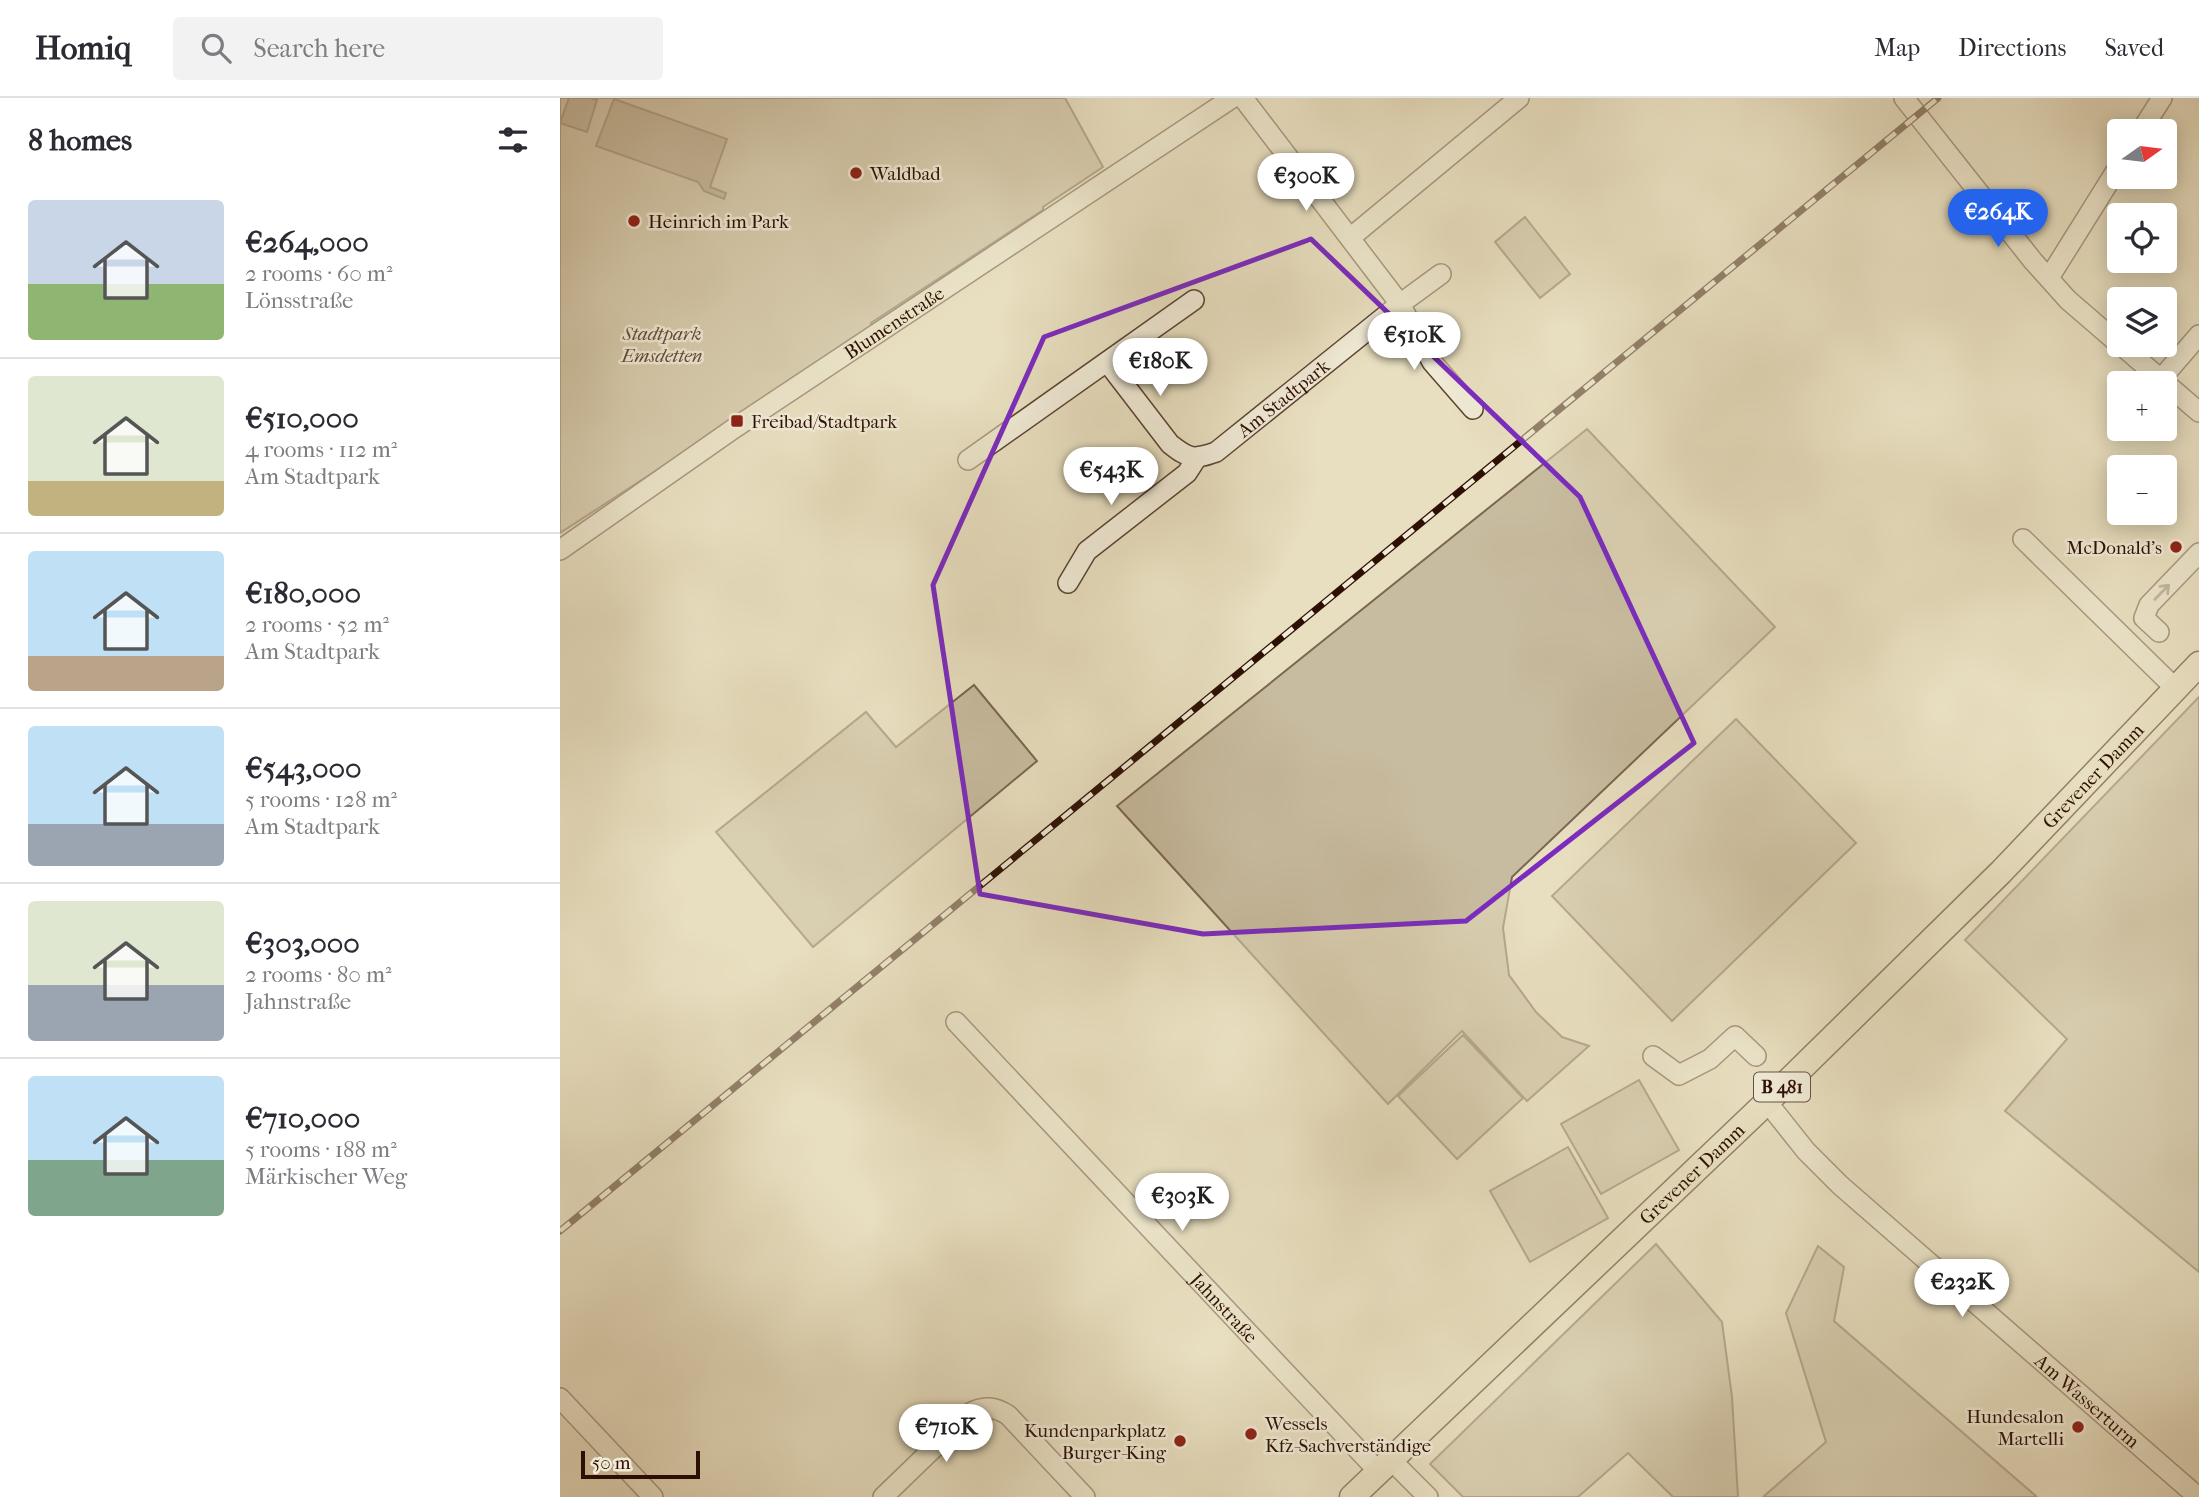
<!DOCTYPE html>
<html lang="en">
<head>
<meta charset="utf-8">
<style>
	body { margin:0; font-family:"IM FELL French Canon",serif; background:#f2f2f3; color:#2b2b33; height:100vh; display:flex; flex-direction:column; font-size:26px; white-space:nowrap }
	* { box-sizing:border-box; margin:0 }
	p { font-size:23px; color:#7c7c81 }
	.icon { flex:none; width:38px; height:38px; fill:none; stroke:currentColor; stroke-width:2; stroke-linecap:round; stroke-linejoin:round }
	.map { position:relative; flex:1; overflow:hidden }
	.side { display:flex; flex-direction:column; background:#fff; width:560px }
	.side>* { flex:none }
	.needle { width:46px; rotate:76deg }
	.fabs { position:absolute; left:1547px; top:21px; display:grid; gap:14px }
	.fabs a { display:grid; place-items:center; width:70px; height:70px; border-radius:7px; background:#fff; box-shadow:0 4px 18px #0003; font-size:35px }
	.scale { position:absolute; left:21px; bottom:18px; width:119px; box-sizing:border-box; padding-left:7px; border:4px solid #2d1003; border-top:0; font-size:19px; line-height:24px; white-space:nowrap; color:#2d1003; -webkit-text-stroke:5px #f0ead6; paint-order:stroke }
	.price { position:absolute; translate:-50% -60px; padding:0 16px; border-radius:24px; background:#fff; color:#222; font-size:23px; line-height:46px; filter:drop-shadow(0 2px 4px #0008) }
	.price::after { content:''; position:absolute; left:50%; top:42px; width:21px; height:16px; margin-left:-10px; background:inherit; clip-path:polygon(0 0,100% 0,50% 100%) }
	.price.on { background:#2563eb; color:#fff }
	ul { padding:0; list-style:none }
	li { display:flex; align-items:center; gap:21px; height:175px; padding:0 28px }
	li+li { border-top:2px solid #e1e1e2 }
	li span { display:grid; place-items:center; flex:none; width:196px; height:140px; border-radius:7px; color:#555 }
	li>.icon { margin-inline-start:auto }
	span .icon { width:84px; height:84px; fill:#fffc; stroke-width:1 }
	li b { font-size:30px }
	h2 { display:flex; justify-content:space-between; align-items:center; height:84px; padding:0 28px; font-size:30px }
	header { display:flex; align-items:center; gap:42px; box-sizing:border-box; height:98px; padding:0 35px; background:#fff; border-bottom:2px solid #e1e1e2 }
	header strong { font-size:33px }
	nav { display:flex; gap:38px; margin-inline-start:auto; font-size:24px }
	.search { width:490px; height:63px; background:#f2f2f3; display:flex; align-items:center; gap:18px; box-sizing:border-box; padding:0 24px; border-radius:7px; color:#7c7c81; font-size:26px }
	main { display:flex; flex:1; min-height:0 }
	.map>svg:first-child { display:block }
</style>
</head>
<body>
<header>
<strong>Homiq</strong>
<div class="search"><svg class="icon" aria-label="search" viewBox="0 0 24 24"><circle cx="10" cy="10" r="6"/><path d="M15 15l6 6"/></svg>Search here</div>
<nav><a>Map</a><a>Directions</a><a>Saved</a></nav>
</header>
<main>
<section class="side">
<h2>8 homes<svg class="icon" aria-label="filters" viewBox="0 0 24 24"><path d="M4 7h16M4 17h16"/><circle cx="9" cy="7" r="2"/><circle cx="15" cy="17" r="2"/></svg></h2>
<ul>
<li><span style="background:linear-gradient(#c9d6e8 60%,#8fb573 0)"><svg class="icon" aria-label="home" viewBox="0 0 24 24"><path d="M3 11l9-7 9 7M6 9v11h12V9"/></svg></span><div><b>€264,000</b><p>2 rooms · 60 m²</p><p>Lönsstraße</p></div></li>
<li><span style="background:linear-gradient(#dfe7d0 75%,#c2b280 0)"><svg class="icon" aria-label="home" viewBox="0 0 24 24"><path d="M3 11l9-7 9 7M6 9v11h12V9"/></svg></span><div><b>€510,000</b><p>4 rooms · 112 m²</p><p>Am Stadtpark</p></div></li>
<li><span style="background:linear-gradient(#bfe0f5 75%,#b9a48a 0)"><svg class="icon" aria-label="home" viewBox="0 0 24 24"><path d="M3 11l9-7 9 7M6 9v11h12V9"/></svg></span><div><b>€180,000</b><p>2 rooms · 52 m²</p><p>Am Stadtpark</p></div></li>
<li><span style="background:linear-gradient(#bfe0f5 70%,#9aa5b1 0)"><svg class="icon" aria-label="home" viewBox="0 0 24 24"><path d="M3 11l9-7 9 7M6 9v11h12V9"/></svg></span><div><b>€543,000</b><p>5 rooms · 128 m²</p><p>Am Stadtpark</p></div></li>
<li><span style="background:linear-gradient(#dfe7d0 60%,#9aa5b1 0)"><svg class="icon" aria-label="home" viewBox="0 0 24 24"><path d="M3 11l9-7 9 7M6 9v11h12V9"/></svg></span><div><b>€303,000</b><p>2 rooms · 80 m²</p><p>Jahnstraße</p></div></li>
<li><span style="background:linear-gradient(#bfe0f5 60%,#7fa58c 0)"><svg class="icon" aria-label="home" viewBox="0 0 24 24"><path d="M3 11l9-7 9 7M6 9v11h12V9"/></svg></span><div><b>€710,000</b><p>5 rooms · 188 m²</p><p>Märkischer Weg</p></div></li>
</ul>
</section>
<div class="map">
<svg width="1639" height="1399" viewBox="0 0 1639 1399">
	<rect width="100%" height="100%" fill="#e8dfc0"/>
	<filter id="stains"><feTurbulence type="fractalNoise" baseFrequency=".00286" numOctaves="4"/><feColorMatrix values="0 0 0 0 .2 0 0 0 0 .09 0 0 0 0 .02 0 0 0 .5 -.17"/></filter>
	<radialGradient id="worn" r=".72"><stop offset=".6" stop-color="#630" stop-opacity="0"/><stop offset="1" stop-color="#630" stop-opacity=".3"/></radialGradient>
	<g fill="#c8bca0" stroke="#7a6652" stroke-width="2">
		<polygon points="0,0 505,0 543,69 483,109 483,112 311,225 313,232 0,435"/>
		<polygon points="965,119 1010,176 980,200 935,144"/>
		<polygon points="1027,331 1215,529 952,779 943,830 949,877 976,914 1002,939 1029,948 967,1003 902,933 828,1006 557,708"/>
		<polygon points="414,587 477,663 253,849 156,734 306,614 336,649"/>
		<polygon points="1639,599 1639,1174 1445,1013 1507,941 1405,842"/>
		<polygon points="1176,621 1296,745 1112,923 992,798"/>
		<polygon points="903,937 963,1000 897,1061 838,998"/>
		<polygon points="1079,982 1119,1052 1041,1096 1001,1026"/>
		<polygon points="1008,1049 1048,1120 970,1164 930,1093"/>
		<polygon points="1096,1146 1162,1224 1172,1299 1178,1399 1113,1399 1068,1355 1018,1399 903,1399 870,1366"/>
		<polygon points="1258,1148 1284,1169 1274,1223 1477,1399 1203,1399 1266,1344 1226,1215"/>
	</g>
	<g fill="#a89980" stroke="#77624e" stroke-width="2">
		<polygon points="9,0 30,0 37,2 27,34 0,25"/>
		<polygon points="54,1 167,41 150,89 166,95 164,101 144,93 138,84 36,48"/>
	</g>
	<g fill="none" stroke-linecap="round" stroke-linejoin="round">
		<g stroke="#5c4432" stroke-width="22">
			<g id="minor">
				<polyline points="683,0 840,206 872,264 913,311"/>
				<polyline points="1344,0 1473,163 1508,202 1559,246"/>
				<polyline points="1581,33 1602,0"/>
				<polyline points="790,140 959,0"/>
				<polyline points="1489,180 1559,68"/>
				<polyline points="1561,247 1639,314"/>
				<path id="s1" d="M547 264 610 346C629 361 633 362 656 354L840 206 881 176"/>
				<polyline points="1601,281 1639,237"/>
				<polyline points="408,362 634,202"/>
				<polyline points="1463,441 1616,591"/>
				<path id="s2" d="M0 452 176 329 672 0"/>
				<polyline points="508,485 527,453 627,375 636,361"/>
				<polyline points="1599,534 1584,520 1589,507 1639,455"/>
				<path id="s3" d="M396 924 819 1374"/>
				<polyline points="1093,958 1119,977 1150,961 1175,938 1196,958"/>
				<path id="s4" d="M1207 1004 1246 1053 1280 1087 1638 1399"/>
				<polyline points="0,1300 93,1399"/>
				<polyline points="831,1362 868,1399"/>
				<path d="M323 1399 410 1315C424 1307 435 1309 448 1317L525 1399"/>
			</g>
		</g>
		<g stroke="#2d1003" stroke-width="27">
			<g id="major">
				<path id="s5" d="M792 1399 1207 1004 1441 774 1639 566"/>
			</g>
		</g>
		<use href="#minor" stroke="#f0ead6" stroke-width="19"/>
		<use href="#major" stroke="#e8dfc0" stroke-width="24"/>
		<g stroke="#2d1003" stroke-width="7">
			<polyline id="rail" points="0,1133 1378,0"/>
		</g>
		<use href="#rail" stroke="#f0ead6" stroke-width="4.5" stroke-dasharray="13" stroke-linecap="butt"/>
	</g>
	<defs><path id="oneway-shaft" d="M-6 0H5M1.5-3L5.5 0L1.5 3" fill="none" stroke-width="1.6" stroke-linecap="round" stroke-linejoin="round" transform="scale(1.75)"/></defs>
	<use stroke="#988877" href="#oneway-shaft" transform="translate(1602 494) rotate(-46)"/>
	<path d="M0 0H1639V1399H0ZM751 141 1020 399 1134 645 906 823 643 836 420 796 373 487 484 239Z" fill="#e8dfc0" fill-opacity=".55" fill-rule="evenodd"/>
	<path fill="none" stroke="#7b2cbf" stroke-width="5" stroke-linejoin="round" d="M751 141 1020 399 1134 645 906 823 643 836 420 796 373 487 484 239Z"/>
	<g fill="#8f2418" stroke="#f0ead6" stroke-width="2.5">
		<circle cx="296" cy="75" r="7"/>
		<circle cx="74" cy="123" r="7"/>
		<rect x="170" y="316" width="14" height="14" rx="3.5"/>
		<circle cx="1616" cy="449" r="7"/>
		<circle cx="1518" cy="1329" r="7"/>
		<circle cx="691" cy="1336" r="7"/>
		<circle cx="620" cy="1343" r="7"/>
	</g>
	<g text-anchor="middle" stroke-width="5" stroke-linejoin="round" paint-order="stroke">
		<rect fill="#f0ead6" stroke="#685142" stroke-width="2" x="1194" y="974.5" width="56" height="29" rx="5"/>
		<g font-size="18" font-weight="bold" fill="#2d1003">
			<text x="1222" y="995">B 481</text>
		</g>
		<g font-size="19" fill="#2d1003" stroke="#f0ead6" text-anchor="start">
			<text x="310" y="82">Waldbad</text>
			<text x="88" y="130">Heinrich im Park</text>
			<text x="191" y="330">Freibad/Stadtpark</text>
			<text x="1602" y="456" text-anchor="end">McDonald's</text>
			<text x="1504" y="1325" text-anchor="end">Hundesalon<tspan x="1504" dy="22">Martelli</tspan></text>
			<text x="705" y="1332">Wessels<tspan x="705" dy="22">Kfz-Sachverständige</tspan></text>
			<text x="606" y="1339" text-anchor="end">Kundenparkplatz<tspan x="606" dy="22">Burger-King</tspan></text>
		</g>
		<g font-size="19" fill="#2d1003" stroke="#f0ead6">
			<text dy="7" stroke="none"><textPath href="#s2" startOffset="404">Blumenstraße</textPath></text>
			<text dy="7" stroke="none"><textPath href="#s1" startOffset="240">Am Stadtpark</textPath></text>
			<text dy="7" stroke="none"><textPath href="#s5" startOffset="1034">Grevener Damm</textPath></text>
			<text dy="7" stroke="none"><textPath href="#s5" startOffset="469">Grevener Damm</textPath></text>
			<text dy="7" stroke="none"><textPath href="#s3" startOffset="392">Jahnstraße</textPath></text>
			<text dy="7" stroke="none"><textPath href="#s4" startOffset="439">Am Wasserturm</textPath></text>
		</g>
		<g font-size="19" font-style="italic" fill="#634c3a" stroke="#f0ead6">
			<text x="102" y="242">Stadtpark<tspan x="102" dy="22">Emsdetten</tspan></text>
		</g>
	</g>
	<rect width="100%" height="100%" filter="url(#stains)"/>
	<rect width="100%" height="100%" fill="url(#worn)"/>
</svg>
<div class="fabs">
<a><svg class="needle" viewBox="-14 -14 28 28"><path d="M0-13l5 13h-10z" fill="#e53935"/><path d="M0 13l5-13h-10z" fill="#7c7c81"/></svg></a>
<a><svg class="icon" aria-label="locate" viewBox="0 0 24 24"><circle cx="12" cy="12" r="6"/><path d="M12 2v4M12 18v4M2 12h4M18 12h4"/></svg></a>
<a><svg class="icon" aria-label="layers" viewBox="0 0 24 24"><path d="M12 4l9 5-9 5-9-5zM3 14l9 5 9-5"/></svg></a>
<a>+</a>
<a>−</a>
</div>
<div class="scale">50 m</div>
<b class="price" style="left:746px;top:115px">€300K</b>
<b class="price on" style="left:1438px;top:151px">€264K</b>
<b class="price" style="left:854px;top:274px">€510K</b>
<b class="price" style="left:600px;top:300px">€180K</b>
<b class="price" style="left:551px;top:409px">€543K</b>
<b class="price" style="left:622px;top:1135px">€303K</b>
<b class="price" style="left:1402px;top:1221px">€232K</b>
<b class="price" style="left:386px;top:1366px">€710K</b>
</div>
</main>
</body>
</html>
